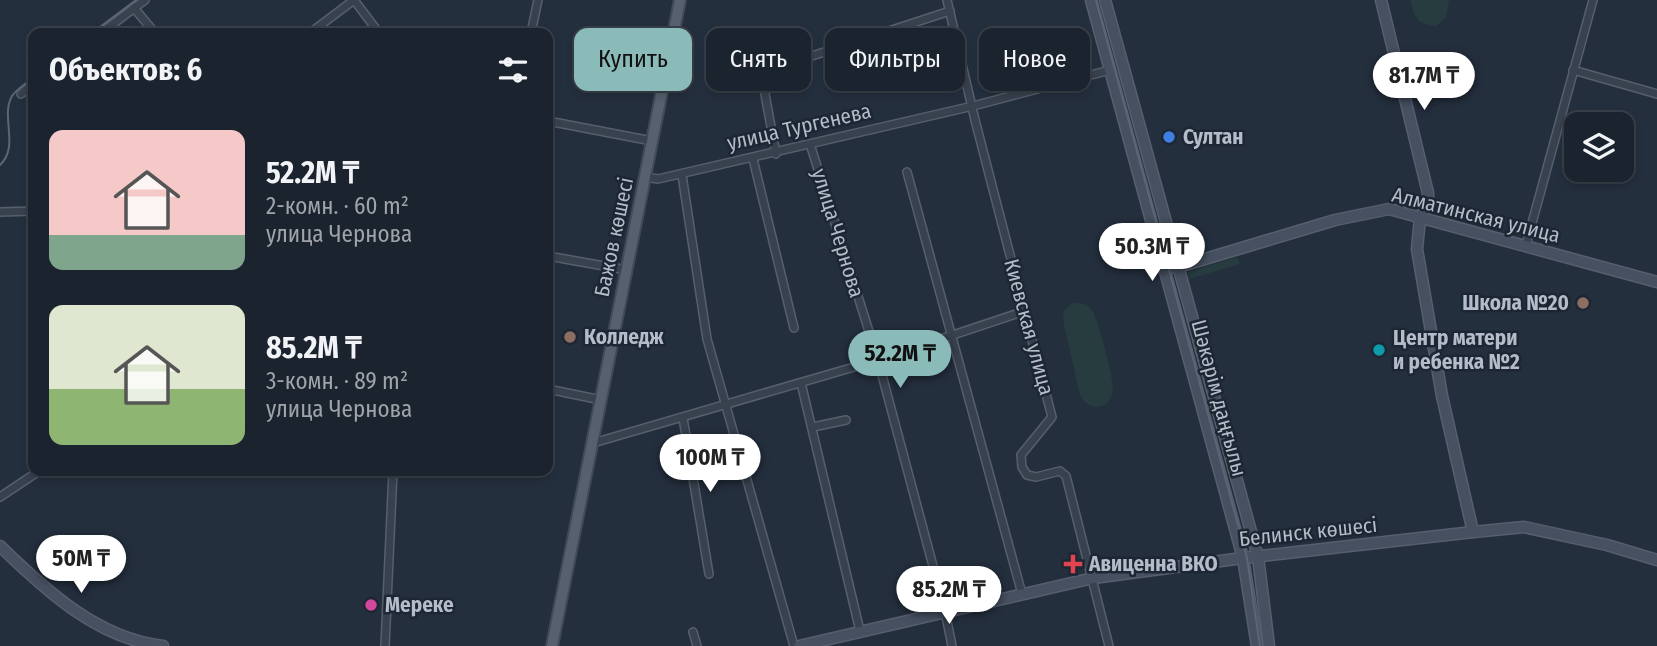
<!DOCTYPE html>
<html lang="ru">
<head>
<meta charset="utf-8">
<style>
	body { margin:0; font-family:"Fira Sans Condensed",sans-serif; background:#242b36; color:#f1f3f6; height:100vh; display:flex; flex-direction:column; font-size:26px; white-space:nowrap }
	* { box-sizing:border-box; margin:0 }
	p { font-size:23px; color:#a0a4aa }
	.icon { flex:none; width:38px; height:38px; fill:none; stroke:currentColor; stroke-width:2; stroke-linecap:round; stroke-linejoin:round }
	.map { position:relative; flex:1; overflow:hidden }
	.sheet { position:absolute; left:28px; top:28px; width:525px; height:448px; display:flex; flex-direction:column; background:#1b232e; border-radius:14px; box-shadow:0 4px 10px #0003,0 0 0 2px #39404a }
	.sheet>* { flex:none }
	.hud { position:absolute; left:574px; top:28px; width:665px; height:63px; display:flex; gap:14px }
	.fabs { position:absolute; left:1564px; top:112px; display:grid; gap:14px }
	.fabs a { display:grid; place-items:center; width:70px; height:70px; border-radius:14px; background:#1b232e; box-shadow:0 4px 10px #0003,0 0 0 2px #39404a; font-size:35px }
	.price { position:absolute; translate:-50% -60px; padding:0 16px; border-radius:24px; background:#fff; color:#222; font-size:23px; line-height:46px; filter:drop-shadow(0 2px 4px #0008) }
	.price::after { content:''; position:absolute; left:50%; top:42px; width:21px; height:16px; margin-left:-10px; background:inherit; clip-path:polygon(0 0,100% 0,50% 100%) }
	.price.active { background:#8bbbb9; color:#111 }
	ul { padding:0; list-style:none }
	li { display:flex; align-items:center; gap:21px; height:175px; padding:0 21px }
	li span { display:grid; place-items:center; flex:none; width:196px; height:140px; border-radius:14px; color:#555 }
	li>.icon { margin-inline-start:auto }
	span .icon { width:84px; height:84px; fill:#fffc; stroke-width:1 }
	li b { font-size:30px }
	h2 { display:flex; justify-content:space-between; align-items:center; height:84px; padding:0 21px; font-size:30px }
	.pill { padding:0 24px; border-radius:14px; background:#1b232e; box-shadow:0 4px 10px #0003,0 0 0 2px #39404a; font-size:24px; line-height:63px }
	.pill.active { background:#8bbbb9; color:#111 }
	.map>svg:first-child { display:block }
</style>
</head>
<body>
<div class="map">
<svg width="1657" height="646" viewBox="0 0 1657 646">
	<rect width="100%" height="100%" fill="#242f3e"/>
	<g fill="#263c3f">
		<path d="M1410 0H1449L1446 17 1436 26C1417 24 1415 18 1410 0Z"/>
		<polygon points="1237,257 1240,264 1189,279 1188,272"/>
		<path d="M1071 303C1078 303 1085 302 1091 309 1097 314 1114 380 1113 389 1112 410 1089 413 1080 395L1063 320 1064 311Z"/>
	</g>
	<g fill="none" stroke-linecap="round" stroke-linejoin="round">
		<g stroke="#565f6c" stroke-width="10">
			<g id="street">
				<polyline points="354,0 379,33"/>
				<polyline points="947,0 975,120 1052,417 1021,455 1022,467 1027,475 1036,477 1060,471 1066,476 1109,646"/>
				<polyline points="134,8 155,33"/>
				<polyline points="101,33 145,0"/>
				<polyline points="310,33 354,0"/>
				<polyline points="531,33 538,0"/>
				<polyline points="1573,70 1657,94"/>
				<polyline points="21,94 33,84"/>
				<polyline points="548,121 652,141"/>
				<polyline points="810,144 878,360 945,611 952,646"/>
				<polyline points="776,154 762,78 769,70 950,11"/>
				<polyline points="753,159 794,328"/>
				<polyline points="907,172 1022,594"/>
				<polyline points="682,175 707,339 794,646"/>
				<polyline points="646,177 658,179 973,106 1110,70"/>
				<polyline points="0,212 33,211"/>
				<polyline points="1526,245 1593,0"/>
				<polyline points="548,256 627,270"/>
				<polyline points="801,383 860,631"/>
				<polyline points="548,389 601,400"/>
				<polyline points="683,418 709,574"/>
				<polyline points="813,427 846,420"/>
				<polyline points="593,443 878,360 1025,311"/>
				<polyline points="0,497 39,471"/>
				<polyline points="693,632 697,646"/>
				<polyline points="385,646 393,471"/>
			</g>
		</g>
		<g stroke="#565f6c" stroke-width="13">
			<g id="secondary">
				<polyline points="1091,0 1243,558 1257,646"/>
				<polyline points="1105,0 1258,557 1269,646"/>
				<polyline points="1381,0 1428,193 1428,203 1420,218 1417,249 1442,396 1473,532"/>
				<polyline points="1175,268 1335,220 1389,209 1657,282"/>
				<path d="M0 546C45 590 98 639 163 646"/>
				<polyline points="799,646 1093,578 1243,558 1473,532 1524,527 1607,545 1657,560"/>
			</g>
		</g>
		<g stroke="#414a57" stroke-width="14">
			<polyline id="primary" points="552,646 680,0"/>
		</g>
		<use href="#street" stroke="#38414e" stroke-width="7"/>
		<use href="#secondary" stroke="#465061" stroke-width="10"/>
		<use href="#primary" stroke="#56606e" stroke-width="10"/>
		<g stroke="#5a6575" stroke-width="2">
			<polyline points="1096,0 1247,558 1260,646"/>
			<polyline points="92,33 136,0"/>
			<path d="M0 165C20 146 0 117 12 96 17 89 26 83 33 78"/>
		</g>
	</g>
	<circle fill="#3f7fe0" stroke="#1d2633" stroke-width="2.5" cx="1169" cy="137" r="7"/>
	<g fill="#8d6e63" stroke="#1d2633" stroke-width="2.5">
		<circle cx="1583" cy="303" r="7"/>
		<circle cx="570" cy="337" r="7"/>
	</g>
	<circle fill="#0f9aa8" stroke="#1d2633" stroke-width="2.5" cx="1379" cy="350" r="7"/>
	<path fill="#e0444e" stroke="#1d2633" stroke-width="2.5" d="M1069.5 553.5h7v7h7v7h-7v7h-7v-7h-7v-7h7z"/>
	<circle fill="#d1479c" stroke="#1d2633" stroke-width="2.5" cx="371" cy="605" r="7"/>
	<g text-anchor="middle" stroke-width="5" stroke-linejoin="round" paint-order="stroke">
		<g font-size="21" fill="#b4bcc9" stroke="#1d2633">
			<text transform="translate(799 127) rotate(-13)" y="7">улица Тургенева</text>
			<text transform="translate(1476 215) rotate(14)" y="7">Алматинская улица</text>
			<text transform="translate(838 233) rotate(73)" y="7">улица Чернова</text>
			<text transform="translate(614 237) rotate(-78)" y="7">Бажов көшесі</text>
			<text transform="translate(1029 327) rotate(75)" y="7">Киевская улица</text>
			<text transform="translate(1219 398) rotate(75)" y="7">Шәкәрім даңғылы</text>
			<text transform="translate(1308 532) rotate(-6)" y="7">Белинск көшесі</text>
		</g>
		<g font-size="21" font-weight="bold" fill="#b4bcc9" stroke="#1d2633" text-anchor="start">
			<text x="1183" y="144">Султан</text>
			<text x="1569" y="310" text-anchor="end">Школа №20</text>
			<text x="584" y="344">Колледж</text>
			<text x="1393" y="345">Центр матери<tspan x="1393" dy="24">и ребенка №2</tspan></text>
			<text x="1089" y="571">Авиценна ВКО</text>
			<text x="385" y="612">Мереке</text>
		</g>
	</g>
</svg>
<div class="fabs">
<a><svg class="icon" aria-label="layers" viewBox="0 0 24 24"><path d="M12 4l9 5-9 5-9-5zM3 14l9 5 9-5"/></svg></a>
</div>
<b class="price" style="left:1424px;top:112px">81.7M ₸</b>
<b class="price" style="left:1152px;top:283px">50.3M ₸</b>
<b class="price active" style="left:900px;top:390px">52.2M ₸</b>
<b class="price" style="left:710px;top:494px">100M ₸</b>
<b class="price" style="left:81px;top:595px">50M ₸</b>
<b class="price" style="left:949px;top:626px">85.2M ₸</b>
<div class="hud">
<a class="pill active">Купить</a>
<a class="pill">Снять</a>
<a class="pill">Фильтры</a>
<a class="pill">Новое</a>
</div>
<section class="sheet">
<h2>Объектов: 6<svg class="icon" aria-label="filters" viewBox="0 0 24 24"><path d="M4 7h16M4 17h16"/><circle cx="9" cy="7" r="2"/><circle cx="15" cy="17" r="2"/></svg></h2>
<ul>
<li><span style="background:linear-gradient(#f6c9c9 75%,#7fa58c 0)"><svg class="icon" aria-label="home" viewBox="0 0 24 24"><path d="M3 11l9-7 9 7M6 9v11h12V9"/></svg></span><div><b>52.2M ₸</b><p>2-комн. · 60 m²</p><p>улица Чернова</p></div></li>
<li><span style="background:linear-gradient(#dfe7d0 60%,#8fb573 0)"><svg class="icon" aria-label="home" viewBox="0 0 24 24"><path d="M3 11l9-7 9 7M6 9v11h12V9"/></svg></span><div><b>85.2M ₸</b><p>3-комн. · 89 m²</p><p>улица Чернова</p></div></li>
</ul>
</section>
</div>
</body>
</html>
